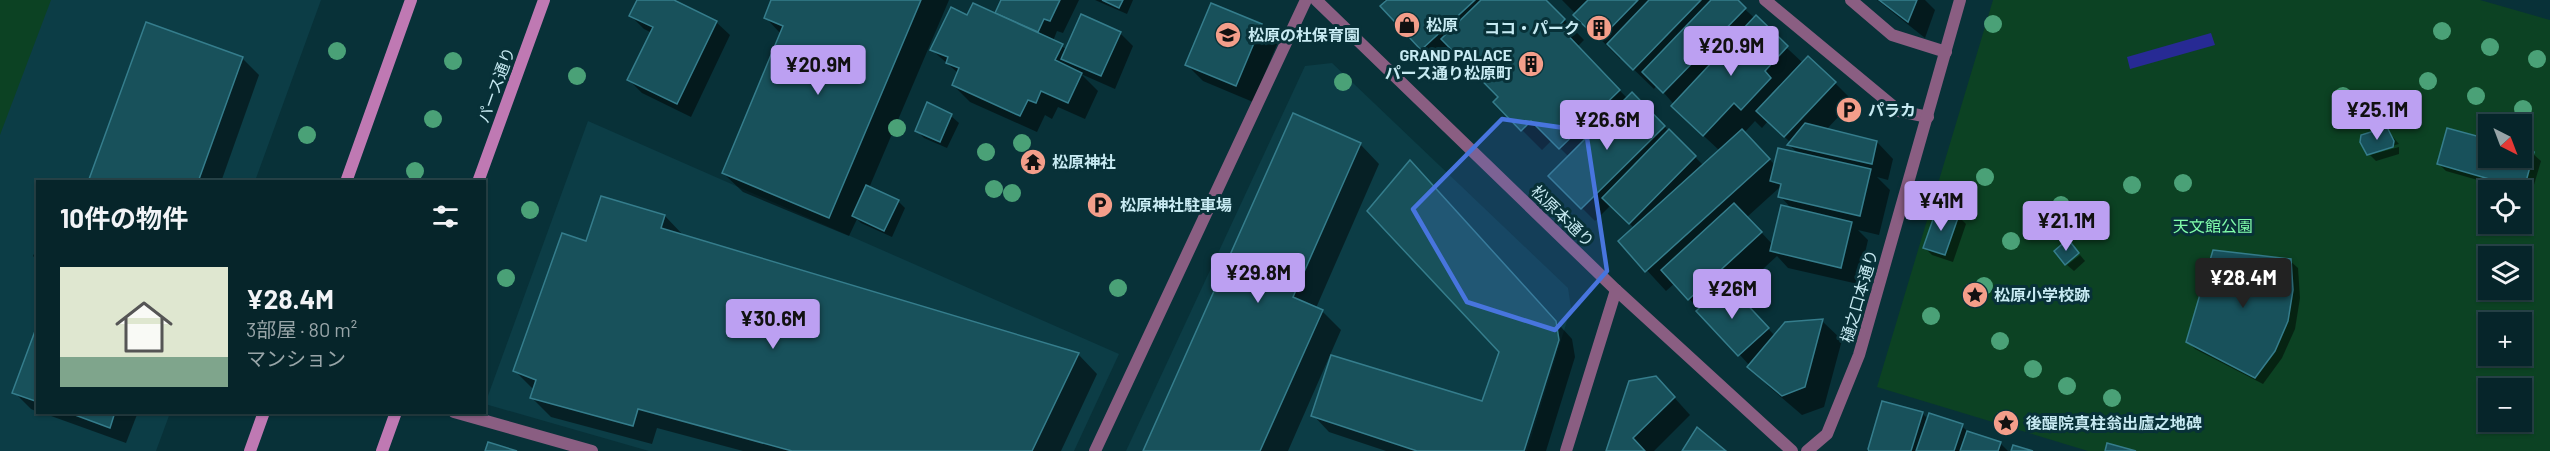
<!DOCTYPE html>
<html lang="ja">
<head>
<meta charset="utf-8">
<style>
	body { margin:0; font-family:Barlow,"Noto Sans JP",sans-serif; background:#143136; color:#f1f3f6; height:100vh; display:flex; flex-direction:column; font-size:22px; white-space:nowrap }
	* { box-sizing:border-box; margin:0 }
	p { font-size:20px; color:#98a5a8 }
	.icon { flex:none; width:33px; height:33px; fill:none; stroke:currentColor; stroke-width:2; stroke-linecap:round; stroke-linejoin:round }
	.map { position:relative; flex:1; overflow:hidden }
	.panel { position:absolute; left:36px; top:180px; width:450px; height:234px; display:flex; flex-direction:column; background:#06252a; border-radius:0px; box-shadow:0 2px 4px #0004,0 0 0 2px #274247 }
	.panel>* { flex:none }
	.needle { width:39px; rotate:138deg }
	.buttons { position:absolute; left:2478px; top:114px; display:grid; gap:12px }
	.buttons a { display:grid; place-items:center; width:54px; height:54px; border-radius:0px; background:#06252a; box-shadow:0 2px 4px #0004,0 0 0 2px #274247; font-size:30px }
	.price { position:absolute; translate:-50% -51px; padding:0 14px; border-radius:6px; background:#bca0f2; color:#111; font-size:20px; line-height:39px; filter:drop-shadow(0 2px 3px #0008) }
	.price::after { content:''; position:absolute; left:50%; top:36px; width:18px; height:14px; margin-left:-9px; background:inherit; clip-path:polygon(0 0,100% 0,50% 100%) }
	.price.current { background:#222; color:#fff }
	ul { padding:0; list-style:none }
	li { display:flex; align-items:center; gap:18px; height:150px; padding:0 24px }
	li span { display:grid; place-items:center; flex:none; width:168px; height:120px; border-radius:0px; color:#555 }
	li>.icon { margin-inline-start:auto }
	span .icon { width:72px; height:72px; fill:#fffc; stroke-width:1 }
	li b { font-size:26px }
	h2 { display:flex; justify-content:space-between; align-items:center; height:72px; padding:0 24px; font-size:26px }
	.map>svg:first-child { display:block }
</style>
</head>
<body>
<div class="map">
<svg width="2550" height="451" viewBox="0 0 2550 451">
	<rect width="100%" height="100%" fill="#083138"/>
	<g fill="#0c3d46">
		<polygon points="0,0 321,0 255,181 38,182 38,412 170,413 156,451 0,451"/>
		<polygon points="1332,63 1568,288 1571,308 1527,451 1126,451 1305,66"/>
		<polygon points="588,121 1119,354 1074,451 649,451 485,404"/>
	</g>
	<g fill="#0c4223" fill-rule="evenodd">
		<polygon points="0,0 51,0 0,135"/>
		<path d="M1993 0H2480L2550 20V451H2088L1877 387ZM2488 124H2522V158H2488ZM2488 190H2522V224H2488ZM2488 256H2522V290H2488ZM2488 322H2522V356H2488ZM2488 388H2522V422H2488Z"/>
	</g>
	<polygon fill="#272a94" points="2211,33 2215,45 2130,69 2127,57"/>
	<g fill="#0007" fill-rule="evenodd">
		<polygon points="638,0 670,0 716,22 730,35 691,117 642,93 629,80 652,33 644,29 631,16"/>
		<polygon points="772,0 949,0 869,188 898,201 905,208 892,237 861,223 857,219 849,236 743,192 723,173 781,34 766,18"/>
		<polygon points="1001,0 1079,0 1063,33 1057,31 1053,41 1066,49 1120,33 1133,46 1115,89 1081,74 1098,91 1085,119 1058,107 1052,119 1045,115 1037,132 970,102 953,85 958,73 932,50 968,17 1002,17 997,12 1002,1"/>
		<polygon points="1095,0 1133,0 1127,14"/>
		<path d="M1384 0H1545L1584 40 1577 47 1627 98 1632 94 1704 166 1720 151 1692 125 1657 85 1654 89 1621 57 1620 59 1562 0H1735L1803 63 1835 83 1853 101 1826 130 1877 142 1893 159 1888 180 1877 177 1890 190 1879 235 1858 230 1868 240 1858 284 1788 268 1777 256 1736 294 1775 336 1822 321 1842 340 1824 407 1802 415 1768 386 1675 283 1666 291 1620 241 1634 228 1611 205 1595 221 1550 176 1569 157 1552 140 1542 150 1522 130 1500 98 1458 54 1441 69 1422 49ZM1755 121 1762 128 1768 121 1791 143 1789 145 1799 154 1775 165 1744 133ZM1779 188 1781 190 1780 196 1792 209 1773 245 1747 217Z"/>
		<polygon points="1877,0 1925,0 1935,10 1925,38"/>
		<polygon points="1211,5 1262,26 1278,42 1253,102 1203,81 1186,64"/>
		<polygon points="242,58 259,75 221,182 90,182"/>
		<polygon points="928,105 951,116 959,123 947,148 924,138 916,130"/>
		<polygon points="2386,129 2399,144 2369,152"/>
		<polygon points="2448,130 2488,141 2488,158 2522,158 2522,150 2533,154 2541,161 2531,195 2522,193 2522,190 2513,190 2446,171 2439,164"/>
		<polygon points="1360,144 1379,164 1316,308 1322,311 1341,330 1288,451 1145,451"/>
		<polygon points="2399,147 2399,154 2376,161 2370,155"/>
		<polygon points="1426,179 1572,339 1575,357 1546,451 1386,451 1329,432 1313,415 1483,402 1501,352"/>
		<polygon points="665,216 684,236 1078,354 1097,374 1061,451 743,451 657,428 652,444 551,417 531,397 534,390 515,371 586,243"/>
		<polygon points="1958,216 1966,224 1953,262 1932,255 1925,248"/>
		<polygon points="38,245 38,261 33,256"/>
		<polygon points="2080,255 2085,261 2074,271 2067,265"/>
		<polygon points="2290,261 2298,268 2300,298 2295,329 2282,358 2263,384 2195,349 2188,342"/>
		<polygon points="38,327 38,412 31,409 14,392"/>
		<polygon points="1672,395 1690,415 1654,451 1608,451"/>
		<polygon points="40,412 138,412 126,443"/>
		<polygon points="1922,413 1929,420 1930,415 1962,426 1970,434 2000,443 2008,451 1871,451"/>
	</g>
	<g fill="#18515b" stroke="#357d8c" stroke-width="1.5">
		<polygon points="637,0 674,0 717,21 677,104 627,80 653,27 629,16"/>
		<polygon points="921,0 829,218 722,173 783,26 764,18 771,0"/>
		<polygon points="1001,0 1060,0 1050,21 1044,19 1038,32 995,13"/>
		<polygon points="1102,0 1123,0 1119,8"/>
		<polygon points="1387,0 1475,0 1421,50 1380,6"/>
		<polygon points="1481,0 1546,0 1565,19 1559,26 1620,90 1559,149 1531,121 1521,131 1493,102 1498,97 1441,39"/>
		<polygon points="1588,0 1638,0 1599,40 1573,15"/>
		<polygon points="1649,0 1701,0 1633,70 1607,44"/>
		<polygon points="1711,0 1738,0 1746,8 1663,93 1642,72"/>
		<polygon points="1879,0 1917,0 1908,22"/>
		<polygon points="973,3 1063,44 1055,60 1082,73 1068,103 1041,91 1036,103 1028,100 1020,116 952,85 959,68 946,63 948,57 930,50 951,7 967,15"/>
		<polygon points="1211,3 1262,24 1236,86 1185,65"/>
		<polygon points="1081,14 1121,32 1101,76 1061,59"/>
		<polygon points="1756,15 1788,46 1765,71 1771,78 1741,110 1734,103 1703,136 1671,106"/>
		<polygon points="146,22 243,57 198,182 88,182"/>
		<polygon points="1808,56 1836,82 1784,137 1756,111"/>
		<polygon points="1632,92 1665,126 1581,209 1548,176"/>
		<polygon points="927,102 952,114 940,142 915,131"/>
		<polygon points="1293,113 1361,143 1293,297 1323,310 1260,451 1143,451"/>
		<polygon points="1805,123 1877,141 1872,164 1787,145"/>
		<polygon points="2387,127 2394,141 2393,147 2367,155 2360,142 2361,135"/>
		<polygon points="2447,128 2488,139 2488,158 2522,158 2522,149 2534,152 2524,189 2437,164"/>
		<polygon points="1669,129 1696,156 1629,224 1602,198"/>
		<polygon points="1742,129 1770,159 1645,272 1618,241"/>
		<polygon points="1778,148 1871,169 1860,216 1778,197 1781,184 1770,181"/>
		<polygon points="1410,160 1556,321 1559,340 1524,451 1417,451 1311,416 1331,355 1482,401 1499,352 1367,211"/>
		<polygon points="866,185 899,200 884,231 852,216"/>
		<polygon points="601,196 665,215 661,228 1079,353 1032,451 792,451 638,409 633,426 530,398 536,380 513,371 562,233 586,241"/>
		<polygon points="1734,203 1762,232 1688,300 1661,270"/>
		<polygon points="1781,205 1852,222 1841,268 1770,251"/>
		<polygon points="1937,208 1959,215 1945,255 1923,248"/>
		<polygon points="2068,239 2079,253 2065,265 2054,251"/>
		<polygon points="2213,250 2291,259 2293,290 2288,321 2275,351 2255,378 2186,342"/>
		<polygon points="1727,283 1769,328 1738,356 1696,311"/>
		<polygon points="1823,319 1805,387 1782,396 1747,367 1785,322"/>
		<polygon points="38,323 38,402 12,393"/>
		<polygon points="1656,376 1675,397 1633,438 1645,451 1606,451 1629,381"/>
		<polygon points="1882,401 1923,412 1911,451 1869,451 1868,449"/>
		<polygon points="67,412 115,412 110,428"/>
		<polygon points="1929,413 1963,424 1954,451 1916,451"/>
		<polygon points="1697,427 1726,451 1682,451"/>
		<polygon points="1967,431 2001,442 1998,451 1960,451"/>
		<polygon points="488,442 517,451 485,451"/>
		<polygon points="2107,443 2136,451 2105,451"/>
		<polygon points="2013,445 2033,451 2011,451"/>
	</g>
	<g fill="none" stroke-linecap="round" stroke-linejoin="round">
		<g stroke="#8a5e82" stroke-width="12">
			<polyline points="1316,0 1616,290 1792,451"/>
			<polyline points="1765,0 1899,111 1928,117"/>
			<polyline points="1851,0 1892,35 1946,52"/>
			<polyline points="454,412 592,451"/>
			<polyline points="1095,451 1306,0"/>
			<polyline points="1566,451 1616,290"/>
			<polyline points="1807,451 1827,434 1859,355 1960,0"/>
		</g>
		<g stroke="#bf79b3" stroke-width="12">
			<polyline points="346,182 411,0"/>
			<polyline points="478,182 544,0"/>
			<polyline points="250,451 264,412"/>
			<polyline points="382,451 396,412"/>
		</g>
	</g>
	<g fill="#4aa177">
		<circle cx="1993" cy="24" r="9"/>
		<circle cx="2442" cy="31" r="9"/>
		<circle cx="2490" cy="47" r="9"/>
		<circle cx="337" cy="51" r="9"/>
		<circle cx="2537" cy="59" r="9"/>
		<circle cx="453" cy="61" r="9"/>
		<circle cx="577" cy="76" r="9"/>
		<circle cx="2428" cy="81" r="9"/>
		<circle cx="1343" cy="82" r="9"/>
		<circle cx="2343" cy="96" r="9"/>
		<circle cx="2476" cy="96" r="9"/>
		<circle cx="2523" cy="109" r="9"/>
		<circle cx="433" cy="119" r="9"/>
		<circle cx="897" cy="128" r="9"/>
		<circle cx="307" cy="135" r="9"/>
		<circle cx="1022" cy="143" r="9"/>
		<circle cx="986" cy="152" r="9"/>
		<circle cx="415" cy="171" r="9"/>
		<circle cx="1985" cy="177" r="9"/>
		<circle cx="2183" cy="183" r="9"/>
		<circle cx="2132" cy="185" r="9"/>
		<circle cx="994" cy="189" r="9"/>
		<circle cx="1012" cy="193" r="9"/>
		<circle cx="2061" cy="205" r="9"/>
		<circle cx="530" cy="210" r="9"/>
		<circle cx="2011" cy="241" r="9"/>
		<circle cx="506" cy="278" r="9"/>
		<circle cx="1984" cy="286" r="9"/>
		<circle cx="1118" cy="288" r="9"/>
		<circle cx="1931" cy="316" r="9"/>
		<circle cx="2000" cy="341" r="9"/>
		<circle cx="2033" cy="369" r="9"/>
		<circle cx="2067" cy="386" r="9"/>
		<circle cx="2112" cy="398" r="9"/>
	</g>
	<path fill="#4875de" fill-opacity="0.2" stroke="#4875de" stroke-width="4.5" stroke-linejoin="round" d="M1502 119 1586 131 1607 271 1555 330 1467 302 1413 209Z"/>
	<defs>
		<g id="shop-disc" transform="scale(1.35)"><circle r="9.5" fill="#f49e8a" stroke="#083138"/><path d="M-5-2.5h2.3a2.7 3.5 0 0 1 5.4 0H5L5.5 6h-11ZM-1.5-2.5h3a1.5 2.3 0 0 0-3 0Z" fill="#111"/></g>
		<g id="building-disc" transform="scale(1.35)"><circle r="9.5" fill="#f49e8a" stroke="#083138"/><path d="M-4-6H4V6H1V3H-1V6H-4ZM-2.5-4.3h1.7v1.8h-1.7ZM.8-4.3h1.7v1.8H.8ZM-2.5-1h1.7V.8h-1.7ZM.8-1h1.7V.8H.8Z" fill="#111"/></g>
		<g id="school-disc" transform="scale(1.35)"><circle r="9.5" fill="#f49e8a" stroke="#083138"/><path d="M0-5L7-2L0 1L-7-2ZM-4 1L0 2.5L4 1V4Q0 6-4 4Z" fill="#111"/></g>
		<g id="parking-disc" transform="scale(1.35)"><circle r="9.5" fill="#f49e8a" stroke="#083138"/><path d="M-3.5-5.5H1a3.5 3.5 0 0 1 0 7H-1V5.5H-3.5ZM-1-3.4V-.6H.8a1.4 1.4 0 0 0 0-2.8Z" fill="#111"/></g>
		<g id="temple-disc" transform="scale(1.35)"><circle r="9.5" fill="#f49e8a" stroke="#083138"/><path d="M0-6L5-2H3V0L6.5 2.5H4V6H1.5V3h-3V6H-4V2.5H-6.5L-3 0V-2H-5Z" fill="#111"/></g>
		<g id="sight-disc" transform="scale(1.35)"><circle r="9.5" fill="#f49e8a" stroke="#083138"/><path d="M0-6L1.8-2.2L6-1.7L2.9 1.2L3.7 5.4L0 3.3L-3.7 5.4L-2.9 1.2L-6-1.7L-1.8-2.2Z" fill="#111"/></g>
	</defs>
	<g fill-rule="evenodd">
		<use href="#shop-disc" x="1407" y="25"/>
		<use href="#building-disc" x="1599" y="28"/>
		<use href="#school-disc" x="1228" y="35"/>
		<use href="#building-disc" x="1531" y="64"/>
		<use href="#parking-disc" x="1849" y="110"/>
		<use href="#temple-disc" x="1033" y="162"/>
		<use href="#parking-disc" x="1100" y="205"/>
		<use href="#sight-disc" x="1975" y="295"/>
		<use href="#sight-disc" x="2006" y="423"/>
	</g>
	<g text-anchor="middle" stroke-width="6" stroke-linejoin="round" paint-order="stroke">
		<g font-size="16" font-weight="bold" fill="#c7eaf2" stroke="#083138" text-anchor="start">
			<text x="1426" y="31">松原</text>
			<text x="1580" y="34" text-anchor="end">ココ・パーク</text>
			<text x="1248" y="41">松原の杜保育園</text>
			<text x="1512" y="61" text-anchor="end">GRAND PALACE<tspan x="1512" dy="18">パース通り松原町</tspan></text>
			<text x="1868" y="116">パラカ</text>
			<text x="1052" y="168">松原神社</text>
			<text x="1120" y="211">松原神社駐車場</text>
			<text x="1994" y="301">松原小学校跡</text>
			<text x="2026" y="429">後醍院真柱翁出廬之地碑</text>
		</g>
		<g font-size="16" fill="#c7eaf2" stroke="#083138">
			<text transform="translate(496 85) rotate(-70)" y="6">パース通り</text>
			<text transform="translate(1563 216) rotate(44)" y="6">松原本通り</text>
			<text transform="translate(1859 296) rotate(-74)" y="6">樋之口本通り</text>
		</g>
		<g font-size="16" fill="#80fcaa" stroke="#083138">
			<text x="2213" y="232">天文館公園</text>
		</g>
	</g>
</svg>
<div class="buttons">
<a><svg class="needle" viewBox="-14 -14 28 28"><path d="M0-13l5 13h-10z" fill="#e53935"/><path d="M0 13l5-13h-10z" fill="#98a5a8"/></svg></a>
<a><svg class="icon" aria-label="locate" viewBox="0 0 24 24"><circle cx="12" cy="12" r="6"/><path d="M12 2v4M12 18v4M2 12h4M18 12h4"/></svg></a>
<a><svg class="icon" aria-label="layers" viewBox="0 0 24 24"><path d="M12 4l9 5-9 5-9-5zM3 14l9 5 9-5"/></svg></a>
<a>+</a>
<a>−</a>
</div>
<b class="price" style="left:1731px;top:77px">¥20.9M</b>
<b class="price" style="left:818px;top:96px">¥20.9M</b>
<b class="price" style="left:2377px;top:141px">¥25.1M</b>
<b class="price" style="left:1607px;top:151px">¥26.6M</b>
<b class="price" style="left:1941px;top:232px">¥41M</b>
<b class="price" style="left:2066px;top:252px">¥21.1M</b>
<b class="price" style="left:1258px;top:304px">¥29.8M</b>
<b class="price current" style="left:2243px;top:309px">¥28.4M</b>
<b class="price" style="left:1732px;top:320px">¥26M</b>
<b class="price" style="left:773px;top:350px">¥30.6M</b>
<section class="panel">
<h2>10件の物件<svg class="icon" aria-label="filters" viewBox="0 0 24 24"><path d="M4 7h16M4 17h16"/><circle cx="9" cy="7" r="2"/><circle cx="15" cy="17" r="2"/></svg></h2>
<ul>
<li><span style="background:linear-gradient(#dfe7d0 75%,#7fa58c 0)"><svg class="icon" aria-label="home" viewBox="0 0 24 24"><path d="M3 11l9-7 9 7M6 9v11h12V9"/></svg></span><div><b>¥28.4M</b><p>3部屋 · 80 m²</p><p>マンション</p></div></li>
</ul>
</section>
</div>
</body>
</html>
